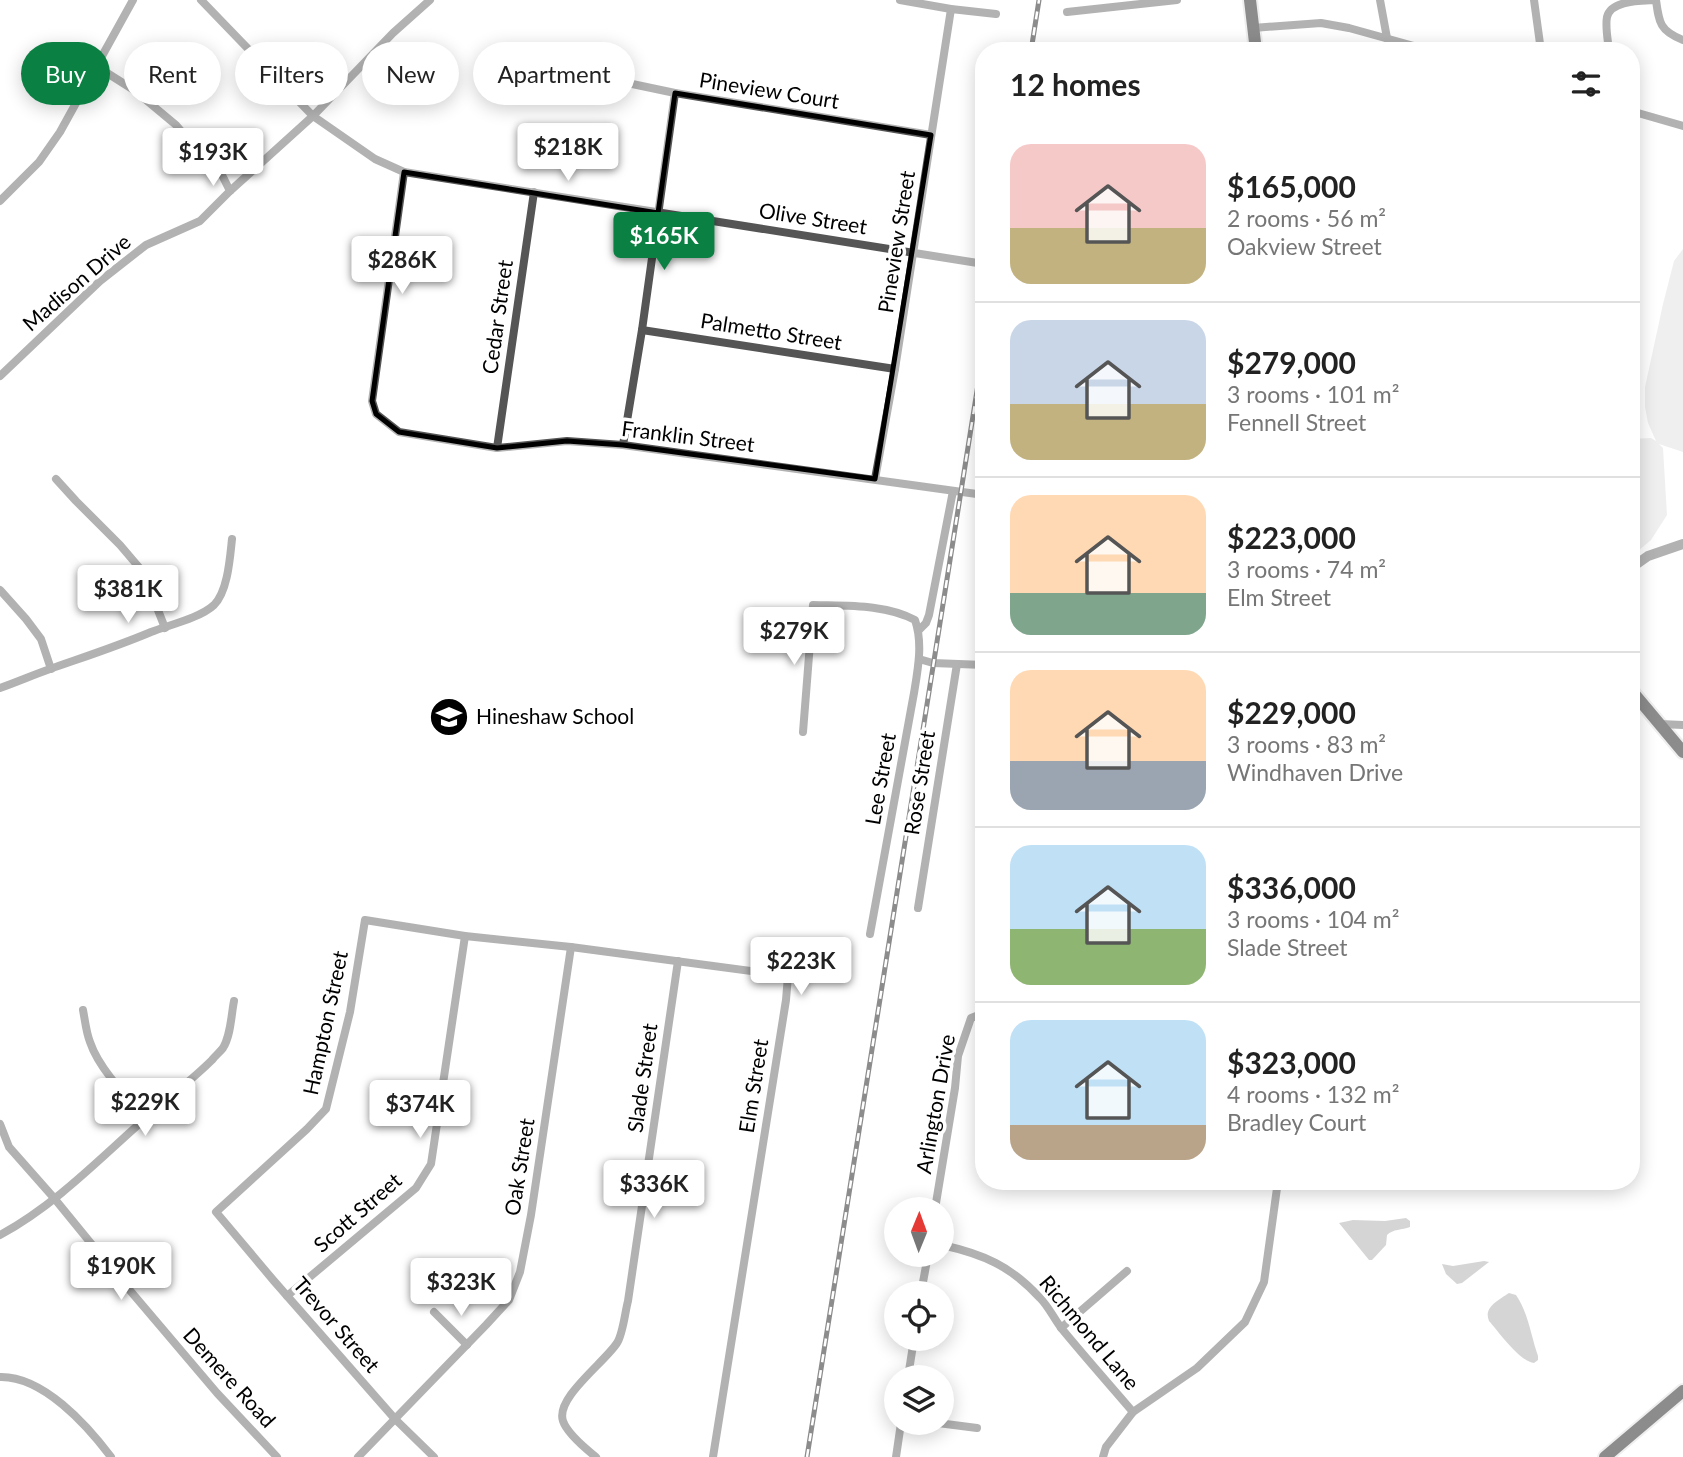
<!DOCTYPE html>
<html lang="en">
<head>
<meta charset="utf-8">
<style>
	body { margin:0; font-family:Lato,sans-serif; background:#f6f6f6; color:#222; height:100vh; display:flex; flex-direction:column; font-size:26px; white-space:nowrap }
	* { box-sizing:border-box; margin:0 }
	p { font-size:23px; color:#767676 }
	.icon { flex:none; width:38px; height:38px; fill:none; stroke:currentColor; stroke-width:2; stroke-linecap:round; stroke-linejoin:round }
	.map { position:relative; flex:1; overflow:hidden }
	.details { position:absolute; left:975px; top:42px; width:665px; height:1148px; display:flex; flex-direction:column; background:#fff; border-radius:28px; box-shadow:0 4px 18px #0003 }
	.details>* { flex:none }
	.guide { position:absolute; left:21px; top:42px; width:665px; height:63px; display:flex; gap:14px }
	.needle { width:46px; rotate:1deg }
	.fabs { position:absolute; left:884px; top:1197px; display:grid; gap:14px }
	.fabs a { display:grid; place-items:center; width:70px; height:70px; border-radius:50%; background:#fff; box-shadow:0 4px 18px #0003; font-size:35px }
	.price { position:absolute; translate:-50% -60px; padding:0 16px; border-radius:7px; background:#fff; color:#222; font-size:23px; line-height:46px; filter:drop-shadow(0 2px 4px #0008) }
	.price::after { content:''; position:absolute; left:50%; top:42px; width:21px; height:16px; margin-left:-10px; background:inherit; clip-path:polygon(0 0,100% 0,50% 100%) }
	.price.active { background:#0b8043; color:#fff }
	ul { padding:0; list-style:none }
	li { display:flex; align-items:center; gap:21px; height:175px; padding:0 35px }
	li+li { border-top:2px solid #e0e0e0 }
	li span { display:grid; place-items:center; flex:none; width:196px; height:140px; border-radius:21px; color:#555 }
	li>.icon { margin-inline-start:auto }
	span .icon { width:84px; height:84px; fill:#fffc; stroke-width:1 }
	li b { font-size:30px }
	h2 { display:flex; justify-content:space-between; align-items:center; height:84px; padding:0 35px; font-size:30px }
	.tag { padding:0 24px; border-radius:32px; background:#fff; box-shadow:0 4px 18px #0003; font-size:24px; line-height:63px }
	.tag.active { background:#0b8043; color:#fff }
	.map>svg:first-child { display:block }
</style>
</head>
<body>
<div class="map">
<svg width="1683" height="1457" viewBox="0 0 1683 1457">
	<rect width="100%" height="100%" fill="#fff"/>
	<polygon fill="#dcdcdc" points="1683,249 1683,452 1659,444 1663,448 1667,515 1651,540 1631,557 1631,439 1651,438 1656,441 1648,423 1645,407 1645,387 1663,304 1674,261"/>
	<g fill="#a3a3a3">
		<path d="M1406 1218 1410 1221V1227C1402 1230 1393 1229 1387 1235L1386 1245 1372 1260H1369L1339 1223 1353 1220 1385 1221Z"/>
		<polygon points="1484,1261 1489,1262 1462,1283 1457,1284 1446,1274 1442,1264 1453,1266"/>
		<path d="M1509 1293 1516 1295C1528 1312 1531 1336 1538 1356V1360L1534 1363C1519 1361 1499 1332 1489 1321 1483 1307 1499 1300 1509 1293Z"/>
	</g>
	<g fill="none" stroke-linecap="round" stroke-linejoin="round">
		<g stroke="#dbdbdb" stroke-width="16">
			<g id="primary">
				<polyline points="1250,0 1256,51"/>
				<polyline points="1631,690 1683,752"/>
				<polyline points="1605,1457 1683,1391"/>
			</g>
		</g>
		<g stroke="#555" stroke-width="8">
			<polyline points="201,0 313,116 375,159 404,172 984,264"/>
			<polyline points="900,0 951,9 996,14"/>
			<polyline points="1380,0 1387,38"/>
			<polyline points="1534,0 1541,51"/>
			<path d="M1656 0C1659 23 1660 31 1683 40"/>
			<polyline points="1067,12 1177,0"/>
			<polyline points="1253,28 1321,23 1349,28 1432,51"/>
			<path d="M1609 51C1608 40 1605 27 1607 17 1611 0 1641 1 1656 0"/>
			<polyline points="96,66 134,90 176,125 199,152 221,173 230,191"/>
			<polyline points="561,74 599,77 675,93 931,135"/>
			<polyline points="1631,111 1683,126"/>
			<polyline points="404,172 372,401 376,414 399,432 497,448 567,441 623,445 984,495"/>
			<polyline points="0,201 39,162 60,132 133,0"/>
			<polyline points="642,330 895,369"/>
			<polyline points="0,376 100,281 146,245 200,221 230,191 313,116 393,33 430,0"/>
			<polyline points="623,445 642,330 675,93"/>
			<polyline points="497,448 534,192"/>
			<polyline points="56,479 76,501 120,545 143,572 165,628"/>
			<polyline points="875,479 895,369 951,9"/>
			<polyline points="0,590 26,619 41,639 51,669"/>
			<polyline points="919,630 926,623 929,615 953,491"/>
			<polyline points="919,659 933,663 984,665"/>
			<path d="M0 688C17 682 33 675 50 669 84 657 118 646 151 632 169 625 200 618 214 605 228 591 230 557 232 539"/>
			<polyline points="1660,724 1683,725"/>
			<path d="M803 732 813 605C847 606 885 604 915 620 923 643 918 669 914 693L870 934"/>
			<polyline points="918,908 957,664"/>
			<path d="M83 1010C85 1020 86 1032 90 1042 99 1069 127 1097 146 1118"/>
			<polyline points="0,1124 9,1147 54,1198 116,1274 217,1393 277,1457"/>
			<polyline points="935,1209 955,1088 958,1056 971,1018 984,1013"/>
			<path d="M0 1235C59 1203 105 1153 155 1110 174 1093 194 1078 212 1060 215 1056 220 1052 223 1048 231 1035 231 1016 234 1001"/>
			<path d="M942 1245C983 1254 1011 1266 1040 1298 1049 1307 1054 1319 1062 1329 1085 1357 1109 1384 1133 1412"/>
			<polyline points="921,1293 928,1255"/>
			<polyline points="287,1296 416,1188 431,1164 465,936"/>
			<polyline points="434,1312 467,1345"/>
			<polyline points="1061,1328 1127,1271"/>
			<path d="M0 1377C43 1376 87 1425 111 1457"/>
			<polyline points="908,1377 914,1339"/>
			<polyline points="938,1423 977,1428"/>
			<polyline points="358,1457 486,1325 509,1300 520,1272 531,1215 571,947"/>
			<polyline points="434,1457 395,1419 274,1281 216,1212 307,1129 326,1109 350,1012 365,920 465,936 571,947 788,976 786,1000 713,1457"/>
			<path d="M596 1457C586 1449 567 1433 563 1421 555 1398 605 1362 617 1343 623 1334 625 1312 628 1301L678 961"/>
			<polyline points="896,1457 901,1423"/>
			<polyline points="1103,1457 1106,1447 1133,1412 1197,1368 1245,1322 1264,1282 1278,1181"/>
		</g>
		<polyline stroke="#555" stroke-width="10" points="1631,568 1648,556 1683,544"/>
		<use href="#primary" stroke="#000" stroke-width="12"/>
		<g stroke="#000" stroke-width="5">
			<g id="rail">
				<polyline points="1031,51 1039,0"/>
				<polyline points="807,1457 984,347"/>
			</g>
		</g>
		<use href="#rail" stroke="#fff" stroke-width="2.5" stroke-dasharray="8" stroke-linecap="butt"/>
	</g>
	<path d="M0 0H1683V1457H0ZM675 93 931 135 875 479 623 445 567 441 497 448 399 432 376 414 372 401 404 172 658 213Z" fill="#fff" fill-opacity=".55" fill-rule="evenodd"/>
	<path fill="none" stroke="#000" stroke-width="5" stroke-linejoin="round" d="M675 93 931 135 875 479 623 445 567 441 497 448 399 432 376 414 372 401 404 172 658 213Z"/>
	<defs>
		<g id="school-disc" transform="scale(2.0125)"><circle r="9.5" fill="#000" stroke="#fff"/><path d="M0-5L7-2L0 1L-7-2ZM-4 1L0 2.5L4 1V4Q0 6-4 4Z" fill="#fff"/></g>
	</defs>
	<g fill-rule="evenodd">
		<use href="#school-disc" x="449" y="717"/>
	</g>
	<g text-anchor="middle" stroke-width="7" stroke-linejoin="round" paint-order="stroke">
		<g font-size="21" fill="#000" stroke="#fff">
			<text transform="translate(769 91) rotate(9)" y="7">Pineview Court</text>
			<text transform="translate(813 219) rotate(9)" y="7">Olive Street</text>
			<text transform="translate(897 242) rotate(-81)" y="7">Pineview Street</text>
			<text transform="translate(77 283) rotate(-41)" y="7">Madison Drive</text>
			<text transform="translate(498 317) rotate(-82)" y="7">Cedar Street</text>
			<text transform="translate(771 332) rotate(9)" y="7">Palmetto Street</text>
			<text transform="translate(688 437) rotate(7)" y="7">Franklin Street</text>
			<text transform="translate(881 779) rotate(-80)" y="7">Lee Street</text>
			<text transform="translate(920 783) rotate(-81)" y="7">Rose Street</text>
			<text transform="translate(326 1023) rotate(-78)" y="7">Hampton Street</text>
			<text transform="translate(643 1078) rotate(-82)" y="7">Slade Street</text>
			<text transform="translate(754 1086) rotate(-81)" y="7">Elm Street</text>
			<text transform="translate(936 1104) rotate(-80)" y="7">Arlington Drive</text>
			<text transform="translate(520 1167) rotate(-81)" y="7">Oak Street</text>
			<text transform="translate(358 1213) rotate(-41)" y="7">Scott Street</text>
			<text transform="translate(336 1325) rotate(49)" y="7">Trevor Street</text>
			<text transform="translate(1089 1333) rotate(50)" y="7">Richmond Lane</text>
			<text transform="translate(229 1378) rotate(48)" y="7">Demere Road</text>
		</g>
		<g font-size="21" fill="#000" stroke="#fff" text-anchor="start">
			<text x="476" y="724">Hineshaw School</text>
		</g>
	</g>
</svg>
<div class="fabs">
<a><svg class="needle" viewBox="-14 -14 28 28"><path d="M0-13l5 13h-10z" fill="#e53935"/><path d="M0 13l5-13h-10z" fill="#767676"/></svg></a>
<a><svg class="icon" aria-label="locate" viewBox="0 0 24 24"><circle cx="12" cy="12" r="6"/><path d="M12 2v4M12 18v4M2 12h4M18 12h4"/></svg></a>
<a><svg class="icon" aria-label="layers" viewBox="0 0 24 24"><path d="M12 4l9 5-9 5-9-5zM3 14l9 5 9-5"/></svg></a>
</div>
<b class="price" style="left:568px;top:183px">$218K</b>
<b class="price" style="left:213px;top:188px">$193K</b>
<b class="price active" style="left:664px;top:272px">$165K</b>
<b class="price" style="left:402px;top:296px">$286K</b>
<b class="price" style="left:128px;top:625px">$381K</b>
<b class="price" style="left:794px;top:667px">$279K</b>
<b class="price" style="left:801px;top:997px">$223K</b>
<b class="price" style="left:145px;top:1138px">$229K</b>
<b class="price" style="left:420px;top:1140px">$374K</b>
<b class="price" style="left:654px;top:1220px">$336K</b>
<b class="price" style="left:121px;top:1302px">$190K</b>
<b class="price" style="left:461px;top:1318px">$323K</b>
<div class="guide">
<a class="tag active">Buy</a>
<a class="tag">Rent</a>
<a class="tag">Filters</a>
<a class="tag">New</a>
<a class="tag">Apartment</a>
</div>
<section class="details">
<h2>12 homes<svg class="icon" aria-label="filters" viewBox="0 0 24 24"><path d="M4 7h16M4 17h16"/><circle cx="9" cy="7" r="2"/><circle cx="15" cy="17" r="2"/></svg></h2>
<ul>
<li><span style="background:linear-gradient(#f6c9c9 60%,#c2b280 0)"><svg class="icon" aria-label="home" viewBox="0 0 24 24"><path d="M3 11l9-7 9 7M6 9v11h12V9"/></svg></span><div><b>$165,000</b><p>2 rooms · 56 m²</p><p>Oakview Street</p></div></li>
<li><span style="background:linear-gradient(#c9d6e8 60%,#c2b280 0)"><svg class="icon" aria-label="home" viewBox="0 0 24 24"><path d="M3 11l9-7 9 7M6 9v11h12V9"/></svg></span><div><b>$279,000</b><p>3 rooms · 101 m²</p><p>Fennell Street</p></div></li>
<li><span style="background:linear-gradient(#ffd9b3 70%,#7fa58c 0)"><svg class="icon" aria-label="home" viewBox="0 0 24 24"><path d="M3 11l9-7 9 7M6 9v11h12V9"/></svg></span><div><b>$223,000</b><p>3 rooms · 74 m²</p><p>Elm Street</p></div></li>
<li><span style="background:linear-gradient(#ffd9b3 65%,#9aa5b1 0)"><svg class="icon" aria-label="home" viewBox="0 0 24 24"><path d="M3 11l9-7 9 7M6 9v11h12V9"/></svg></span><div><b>$229,000</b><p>3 rooms · 83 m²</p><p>Windhaven Drive</p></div></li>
<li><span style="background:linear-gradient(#bfe0f5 60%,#8fb573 0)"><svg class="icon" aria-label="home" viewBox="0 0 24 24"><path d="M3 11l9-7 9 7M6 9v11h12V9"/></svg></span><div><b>$336,000</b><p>3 rooms · 104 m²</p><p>Slade Street</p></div></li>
<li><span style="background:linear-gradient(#bfe0f5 75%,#b9a48a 0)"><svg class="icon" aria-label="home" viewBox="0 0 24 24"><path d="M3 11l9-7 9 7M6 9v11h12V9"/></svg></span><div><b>$323,000</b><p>4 rooms · 132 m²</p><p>Bradley Court</p></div></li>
</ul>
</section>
</div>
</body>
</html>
